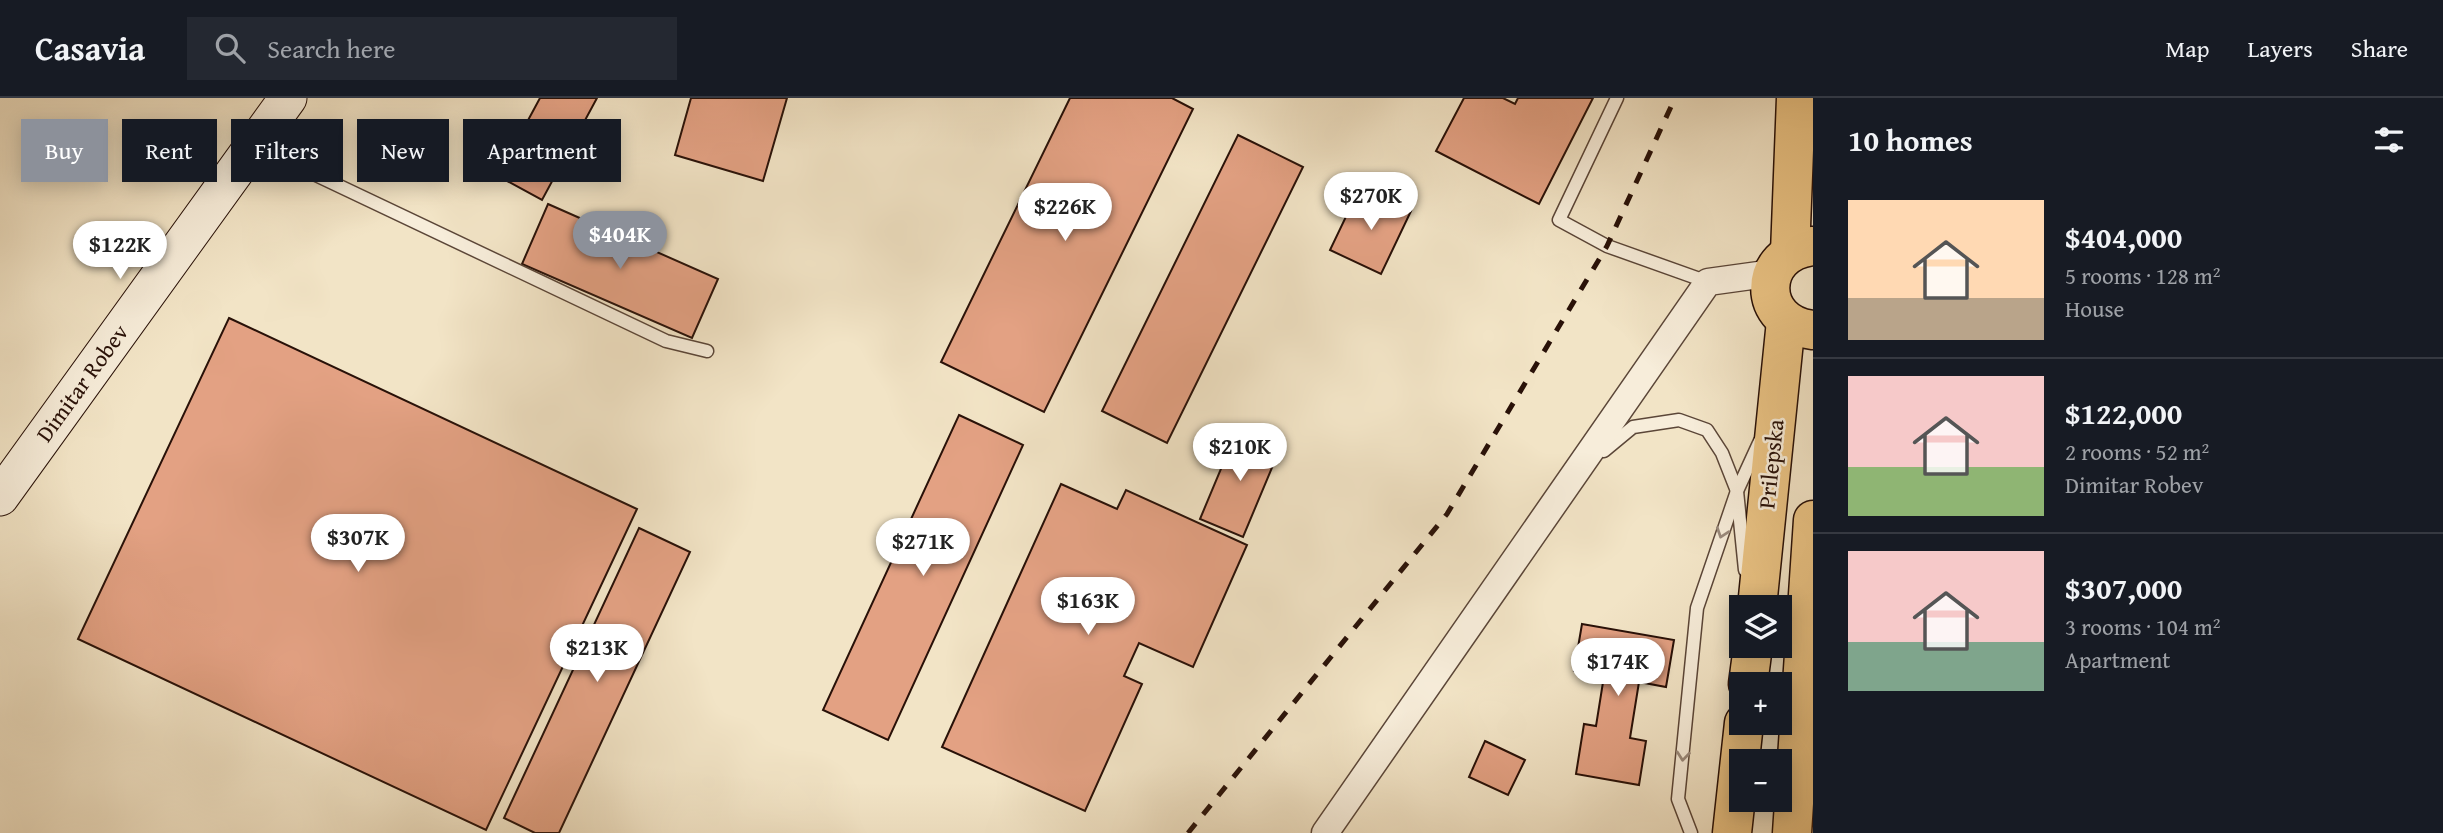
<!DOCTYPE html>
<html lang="en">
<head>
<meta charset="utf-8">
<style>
	body { margin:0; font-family:"Gentium Book Plus",serif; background:#242831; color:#f1f3f6; height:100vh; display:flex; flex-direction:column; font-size:26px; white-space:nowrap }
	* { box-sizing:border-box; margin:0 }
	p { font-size:23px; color:#9ea1a6 }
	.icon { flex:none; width:38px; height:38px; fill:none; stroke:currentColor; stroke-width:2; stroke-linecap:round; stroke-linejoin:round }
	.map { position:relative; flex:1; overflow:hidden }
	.details { display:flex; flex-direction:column; background:#171b24; width:630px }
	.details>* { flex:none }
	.hud { position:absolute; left:21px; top:21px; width:665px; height:63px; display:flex; gap:14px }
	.controls { position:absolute; left:1729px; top:497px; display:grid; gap:14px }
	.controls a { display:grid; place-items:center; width:63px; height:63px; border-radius:0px; background:#171b24; box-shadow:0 4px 18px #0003; font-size:35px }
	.price { position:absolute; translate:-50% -60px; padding:0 16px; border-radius:24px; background:#fff; color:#222; font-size:23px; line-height:46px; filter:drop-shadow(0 2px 4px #0008) }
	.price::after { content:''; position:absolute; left:50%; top:42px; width:21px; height:16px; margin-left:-10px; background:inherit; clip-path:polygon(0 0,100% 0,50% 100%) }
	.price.active { background:#8c9099; color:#fff }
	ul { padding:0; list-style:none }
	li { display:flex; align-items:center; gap:21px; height:175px; padding:0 35px }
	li+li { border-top:2px solid #363941 }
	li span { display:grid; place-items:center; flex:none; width:196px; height:140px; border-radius:0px; color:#555 }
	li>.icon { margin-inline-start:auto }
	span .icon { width:84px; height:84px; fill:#fffc; stroke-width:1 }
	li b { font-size:30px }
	h2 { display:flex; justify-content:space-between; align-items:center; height:84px; padding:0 35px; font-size:30px }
	.tag { padding:0 24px; border-radius:0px; background:#171b24; box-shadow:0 4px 18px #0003; font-size:24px; line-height:63px }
	.tag.active { background:#8c9099; color:#fff }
	header { display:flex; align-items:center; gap:42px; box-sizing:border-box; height:98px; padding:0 35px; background:#171b24; border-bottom:2px solid #363941 }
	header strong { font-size:33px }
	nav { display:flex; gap:38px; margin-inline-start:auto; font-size:24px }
	.search { width:490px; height:63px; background:#242831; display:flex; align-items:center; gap:18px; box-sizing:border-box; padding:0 24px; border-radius:0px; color:#9ea1a6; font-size:26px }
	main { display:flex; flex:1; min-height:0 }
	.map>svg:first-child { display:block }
</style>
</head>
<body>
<header>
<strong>Casavia</strong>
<div class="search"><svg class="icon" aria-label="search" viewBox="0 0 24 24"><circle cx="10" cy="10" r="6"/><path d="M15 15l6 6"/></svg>Search here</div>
<nav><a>Map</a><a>Layers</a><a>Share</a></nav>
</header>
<main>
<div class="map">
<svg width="1813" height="735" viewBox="0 0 1813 735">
	<rect width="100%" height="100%" fill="#f2e4c6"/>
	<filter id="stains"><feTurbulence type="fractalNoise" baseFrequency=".00286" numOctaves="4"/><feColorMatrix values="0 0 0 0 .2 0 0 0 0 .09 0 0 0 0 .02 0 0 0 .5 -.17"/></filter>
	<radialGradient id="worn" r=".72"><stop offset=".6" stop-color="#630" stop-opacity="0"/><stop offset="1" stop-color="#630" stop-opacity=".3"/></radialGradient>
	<g fill="#e3a183" stroke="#291108" stroke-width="2">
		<polygon points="540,0 597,0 542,102 498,78"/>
		<polygon points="691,0 787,0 763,83 675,57"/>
		<polygon points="1070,0 1172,0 1193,11 1044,314 941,264"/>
		<polygon points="1464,0 1503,0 1515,6 1518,0 1593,0 1539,106 1436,53"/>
		<polygon points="1238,37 1303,69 1167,345 1102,313"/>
		<polygon points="1365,93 1411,113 1381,176 1330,152 1352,106 1358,109"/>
		<polygon points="548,106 718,181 692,240 522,166"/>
		<polygon points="229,220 637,411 486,732 78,541"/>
		<polygon points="959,317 1023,347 888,642 823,612"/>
		<polygon points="1238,330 1281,348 1243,439 1200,421"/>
		<polygon points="1061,386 1117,411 1126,392 1247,447 1193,569 1139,545 1124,578 1142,586 1085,713 942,649"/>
		<polygon points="639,430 690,454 559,735 535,735 504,720"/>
		<polygon points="1582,526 1674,542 1666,589 1639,584 1630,640 1646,643 1639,687 1576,676 1584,626 1596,628 1604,578 1574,573"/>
		<polygon points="1485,643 1525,662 1508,697 1469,679"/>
	</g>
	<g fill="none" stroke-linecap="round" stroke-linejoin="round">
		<g stroke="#5b4638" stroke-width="15">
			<g id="lane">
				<polyline points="1617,0 1559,122 1607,148 1708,184"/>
				<polyline points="265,39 316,77 666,243 707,253"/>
				<polyline points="1604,353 1633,329 1679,322 1707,332 1722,355 1737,393 1745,472"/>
				<polyline points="1691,735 1678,701 1697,510 1737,393 1760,343"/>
			</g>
		</g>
		<g stroke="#5b4638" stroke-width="29">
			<polyline id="street" points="1325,735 1708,184 1773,175"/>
		</g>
		<g stroke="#291108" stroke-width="39">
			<polyline id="secondary" points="0,399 288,0"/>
		</g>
		<g stroke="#291108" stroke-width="41">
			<g id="primary">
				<path d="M1813 148C1756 154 1756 226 1813 232"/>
				<polyline points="1790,155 1796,0"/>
				<polyline points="1757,509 1786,223"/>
				<polyline points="1748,586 1753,548"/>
				<polyline points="1732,735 1744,625"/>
				<polyline points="1792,735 1813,422"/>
			</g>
		</g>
		<use href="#lane" stroke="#f7edda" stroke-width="12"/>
		<use href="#street" stroke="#f7edda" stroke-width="26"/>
		<use href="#secondary" stroke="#f7edda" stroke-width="37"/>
		<use href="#primary" stroke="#e9c283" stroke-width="38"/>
		<polyline stroke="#291108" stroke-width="5" stroke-dasharray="12 12" stroke-linecap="butt" points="1188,735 1447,416 1607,148 1675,0"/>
	</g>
	<defs><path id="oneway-chevron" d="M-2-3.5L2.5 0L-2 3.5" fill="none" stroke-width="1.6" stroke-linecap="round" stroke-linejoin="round" transform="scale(1.75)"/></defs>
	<g stroke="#9a8a7c">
		<use href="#oneway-chevron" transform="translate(1722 435) rotate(109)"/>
		<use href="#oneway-chevron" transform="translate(1683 658) rotate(96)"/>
	</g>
	<g text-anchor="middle" stroke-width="5" stroke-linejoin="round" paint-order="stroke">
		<g font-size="23" fill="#291108" stroke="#f7edda">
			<text transform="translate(82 285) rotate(-54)" y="8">Dimitar Robev</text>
			<text transform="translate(1771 366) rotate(-84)" y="8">Prilepska</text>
		</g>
	</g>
	<rect width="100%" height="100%" filter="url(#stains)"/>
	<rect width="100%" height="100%" fill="url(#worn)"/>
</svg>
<div class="controls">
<a><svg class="icon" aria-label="layers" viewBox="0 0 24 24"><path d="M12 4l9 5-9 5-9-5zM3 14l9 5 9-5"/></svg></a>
<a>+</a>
<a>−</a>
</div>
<b class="price" style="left:1371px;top:134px">$270K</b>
<b class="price" style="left:1065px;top:145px">$226K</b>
<b class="price active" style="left:620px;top:173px">$404K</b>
<b class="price" style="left:120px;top:183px">$122K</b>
<b class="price" style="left:1240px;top:385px">$210K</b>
<b class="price" style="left:358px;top:476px">$307K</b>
<b class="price" style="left:923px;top:480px">$271K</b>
<b class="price" style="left:1088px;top:539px">$163K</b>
<b class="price" style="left:597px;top:586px">$213K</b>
<b class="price" style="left:1618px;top:600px">$174K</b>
<div class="hud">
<a class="tag active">Buy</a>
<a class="tag">Rent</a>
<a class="tag">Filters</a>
<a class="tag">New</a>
<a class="tag">Apartment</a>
</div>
</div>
<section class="details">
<h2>10 homes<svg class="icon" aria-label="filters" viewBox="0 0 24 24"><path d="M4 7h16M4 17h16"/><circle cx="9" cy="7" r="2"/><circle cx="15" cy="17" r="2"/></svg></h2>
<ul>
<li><span style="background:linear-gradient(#ffd9b3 70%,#b9a48a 0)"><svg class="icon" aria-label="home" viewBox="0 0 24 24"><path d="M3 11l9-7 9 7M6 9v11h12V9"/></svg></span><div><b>$404,000</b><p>5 rooms · 128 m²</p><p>House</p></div></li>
<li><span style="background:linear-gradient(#f6c9c9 65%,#8fb573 0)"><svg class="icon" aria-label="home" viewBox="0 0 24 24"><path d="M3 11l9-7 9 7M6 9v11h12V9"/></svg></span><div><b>$122,000</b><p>2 rooms · 52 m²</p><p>Dimitar Robev</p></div></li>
<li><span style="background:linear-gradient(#f6c9c9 65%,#7fa58c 0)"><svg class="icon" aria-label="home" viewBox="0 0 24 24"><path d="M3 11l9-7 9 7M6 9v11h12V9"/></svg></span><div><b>$307,000</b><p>3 rooms · 104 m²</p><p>Apartment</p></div></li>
</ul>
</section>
</main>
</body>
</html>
